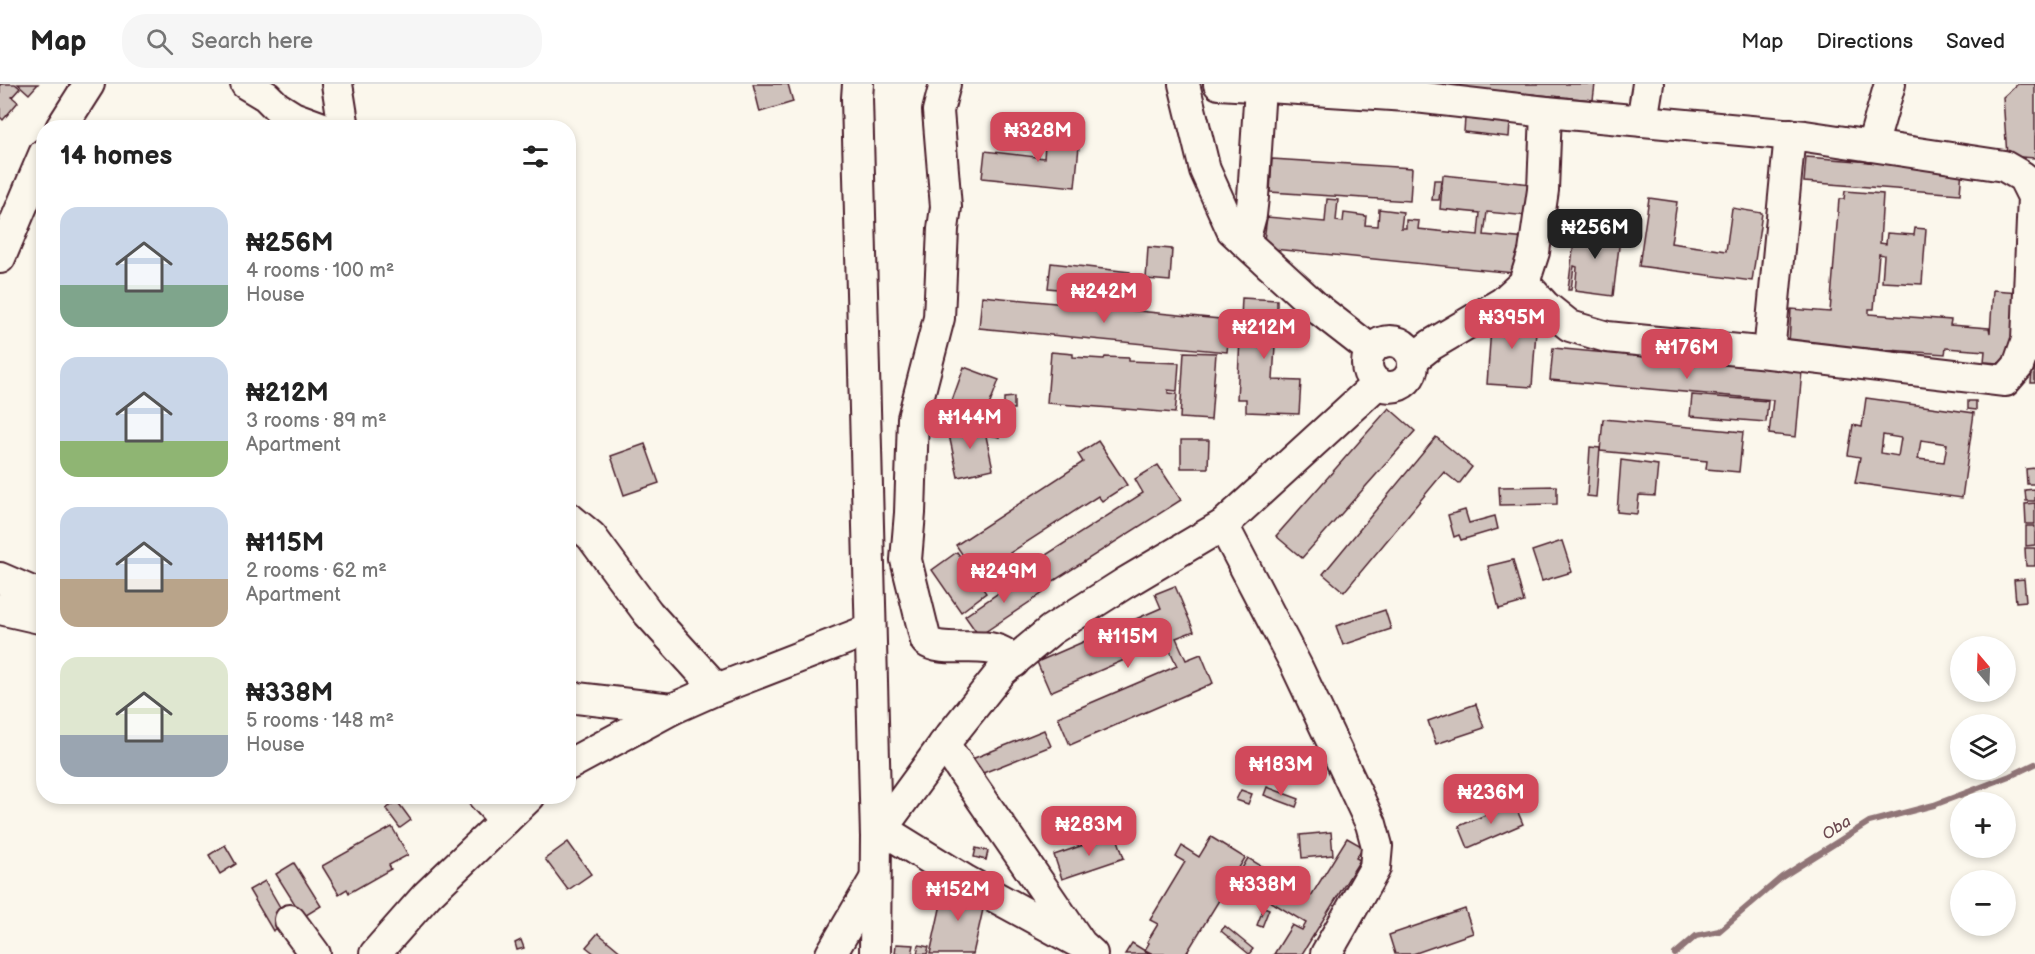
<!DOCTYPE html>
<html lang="en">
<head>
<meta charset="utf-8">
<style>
	body { margin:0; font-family:"Balsamiq Sans",sans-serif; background:#f6f6f6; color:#222; height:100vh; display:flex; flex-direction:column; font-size:22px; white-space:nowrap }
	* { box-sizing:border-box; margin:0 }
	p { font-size:20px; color:#767676 }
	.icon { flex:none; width:33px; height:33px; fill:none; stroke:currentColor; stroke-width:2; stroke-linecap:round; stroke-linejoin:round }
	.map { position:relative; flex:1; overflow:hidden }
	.side { position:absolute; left:36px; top:36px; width:540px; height:684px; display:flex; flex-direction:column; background:#fff; border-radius:24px; box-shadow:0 3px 9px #0003 }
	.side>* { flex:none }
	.needle { width:39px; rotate:341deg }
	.fabs { position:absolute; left:1950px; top:552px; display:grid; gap:12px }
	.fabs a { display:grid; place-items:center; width:66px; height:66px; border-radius:50%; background:#fff; box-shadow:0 3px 9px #0003; font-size:30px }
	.price { position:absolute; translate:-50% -51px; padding:0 14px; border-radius:12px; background:#d1495b; color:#fff; font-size:20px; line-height:39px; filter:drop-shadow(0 2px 3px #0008) }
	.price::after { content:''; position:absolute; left:50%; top:36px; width:18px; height:14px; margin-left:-9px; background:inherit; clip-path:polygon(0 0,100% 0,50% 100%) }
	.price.current { background:#222; color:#fff }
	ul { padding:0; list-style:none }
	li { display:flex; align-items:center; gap:18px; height:150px; padding:0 24px }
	li span { display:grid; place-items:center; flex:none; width:168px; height:120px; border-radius:18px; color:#555 }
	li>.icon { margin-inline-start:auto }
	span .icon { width:72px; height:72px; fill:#fffc; stroke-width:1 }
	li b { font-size:26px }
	h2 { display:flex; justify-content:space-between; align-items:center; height:72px; padding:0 24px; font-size:26px }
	header { display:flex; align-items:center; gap:36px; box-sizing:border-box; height:84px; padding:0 30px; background:#fff; border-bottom:2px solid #e0e0e0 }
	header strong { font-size:28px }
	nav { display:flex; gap:33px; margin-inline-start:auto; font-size:21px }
	.search { width:420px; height:54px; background:#f6f6f6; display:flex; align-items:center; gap:15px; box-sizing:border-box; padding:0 21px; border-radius:24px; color:#767676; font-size:22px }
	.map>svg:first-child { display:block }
</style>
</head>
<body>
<header>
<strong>Map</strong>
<div class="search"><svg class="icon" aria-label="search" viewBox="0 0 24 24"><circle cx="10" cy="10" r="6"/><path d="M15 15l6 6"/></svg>Search here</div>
<nav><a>Map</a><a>Directions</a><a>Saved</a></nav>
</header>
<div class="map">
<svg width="2035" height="870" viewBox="0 0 2035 870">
	<rect width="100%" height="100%" fill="#fbf7ec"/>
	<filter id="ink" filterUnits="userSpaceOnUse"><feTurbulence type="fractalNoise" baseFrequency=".0167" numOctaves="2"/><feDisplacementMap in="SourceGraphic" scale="12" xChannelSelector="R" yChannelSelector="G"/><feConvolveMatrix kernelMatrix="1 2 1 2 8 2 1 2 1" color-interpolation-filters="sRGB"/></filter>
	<g filter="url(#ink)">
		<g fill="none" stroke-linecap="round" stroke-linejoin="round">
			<polyline stroke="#907477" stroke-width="6" points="1675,870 1696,852 1719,847 1782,793 1869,738 1934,721 2010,692 2035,680"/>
		</g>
		<g fill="#cfc2bc" stroke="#4a1f2b" stroke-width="1.5" fill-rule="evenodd">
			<polygon points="0,0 15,0 20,4 12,13 18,18 3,36 0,33"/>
			<polygon points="18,0 38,0 29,10"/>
			<polygon points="753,0 788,0 793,18 760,28"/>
			<polygon points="1427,0 1595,0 1593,16"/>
			<polygon points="2018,0 2035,0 2035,74 2007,72 2003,13"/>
			<polygon points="1465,34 1510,39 1509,53 1464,48"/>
			<polygon points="1046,48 1080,52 1075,103 982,94 985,67 1044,74"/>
			<polygon points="1806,73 1962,85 1960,110 1804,98"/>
			<polygon points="1272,75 1412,84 1410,117 1270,108"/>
			<polygon points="1443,91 1531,100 1528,132 1487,128 1484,151 1528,155 1524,190 1263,164 1267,133 1325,138 1327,115 1338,116 1336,137 1343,138 1344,129 1366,132 1365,141 1378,142 1379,125 1403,128 1401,144 1406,144 1406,136 1419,137 1418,145 1478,151 1480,129 1440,125"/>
			<polygon points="1434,96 1441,96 1439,116 1432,116"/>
			<polygon points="1845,107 1883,110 1880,159 1886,160 1887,149 1914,151 1915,144 1926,145 1922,200 1882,198 1884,171 1879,170 1874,225 1869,225 1869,230 1951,236 1950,241 1989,244 1990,249 1993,206 2020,208 2015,280 1984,278 1985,267 1946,264 1945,270 1789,259 1791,225 1830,228 1839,115 1844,115"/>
			<polygon points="1649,114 1677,118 1671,159 1726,167 1732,124 1762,129 1752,197 1639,182"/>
			<polygon points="1576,141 1621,146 1613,212 1575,207 1577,183 1574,182 1571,206 1568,206"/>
			<polygon points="1148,163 1172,165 1170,197 1146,195"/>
			<polygon points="1051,179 1130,188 1130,194 1132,194 1128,212 1048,204"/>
			<polygon points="982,212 1230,236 1227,268 979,244"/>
			<polygon points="1242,214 1277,216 1277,229 1295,230 1294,245 1276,244 1273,296 1301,297 1299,330 1246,328 1246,315 1237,315"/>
			<polygon points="1492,230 1537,233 1532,303 1487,300"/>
			<polygon points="1553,264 1802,287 1796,353 1769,350 1773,316 1550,296"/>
			<polygon points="1051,268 1073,270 1073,273 1104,275 1105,273 1129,274 1129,277 1179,279 1177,307 1168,306 1168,309 1177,310 1175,329 1047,319"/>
			<polygon points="1184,268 1216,269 1211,336 1180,334"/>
			<polygon points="2033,274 2035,274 2035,299 2031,299"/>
			<polygon points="964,283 999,296 983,337 949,325"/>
			<polygon points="1692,311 1768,317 1766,338 1690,332"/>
			<polygon points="1014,313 1014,325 1004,325 1004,314"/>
			<path d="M1866 314 1974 329 1962 414 1855 399 1860 373 1848 371 1853 341 1862 343ZM1883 351 1901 354 1898 372 1881 369ZM1921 356 1947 360 1944 378 1918 375Z"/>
			<polygon points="1968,317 1976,317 1976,326 1968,325"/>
			<polygon points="992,322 1003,323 1000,353 989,351"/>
			<polygon points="1389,324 1415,347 1302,474 1276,452"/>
			<polygon points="1603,335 1743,348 1739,388 1706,385 1707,377 1600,367"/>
			<polygon points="983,338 993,385 958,393 948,346"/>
			<polygon points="1436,353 1472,383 1459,400 1444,388 1344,508 1323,490"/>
			<polygon points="1181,356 1209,356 1208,384 1181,384"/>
			<polygon points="1098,357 1127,401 1102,417 1098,412 976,491 956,461 1083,378 1078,370"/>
			<polygon points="645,360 659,399 624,411 611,372"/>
			<polygon points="1590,363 1600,364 1596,413 1587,412"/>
			<polygon points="1621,376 1658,381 1655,412 1639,411 1637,430 1617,428"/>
			<polygon points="1158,381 1181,416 1052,498 1038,476 1143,409 1135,395"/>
			<polygon points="2035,384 2035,400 2027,400 2026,385"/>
			<polygon points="1557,402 1557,420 1500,421 1499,403"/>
			<polygon points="2035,405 2035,417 2026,417 2025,406"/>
			<polygon points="2035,419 2035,440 2026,440 2025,420"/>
			<polygon points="1465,426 1469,439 1495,432 1498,445 1461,456 1459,451 1454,453 1448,431"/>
			<polygon points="2026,442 2035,442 2035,461 2026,462"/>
			<polygon points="1562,457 1572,488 1542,497 1532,467"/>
			<polygon points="2025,464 2035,464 2035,482 2026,482"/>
			<polygon points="957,468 986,509 961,528 932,486"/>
			<polygon points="1513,476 1524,518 1499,525 1488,482"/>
			<polygon points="1029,488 1043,509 979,552 965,532"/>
			<polygon points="2024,495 2026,517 2016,518 2014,496"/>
			<polygon points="1175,502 1194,547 1176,554 1186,576 1201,570 1213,599 1070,661 1058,633 1177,582 1166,558 1050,608 1037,578 1161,524 1155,510"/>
			<polygon points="1385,526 1391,545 1343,561 1336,542"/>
			<polygon points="1476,620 1484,644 1436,660 1428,637"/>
			<polygon points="1044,646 1051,662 978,691 972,675"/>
			<polygon points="1267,703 1299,715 1296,723 1264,711"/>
			<polygon points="1241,706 1252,710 1248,720 1236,716"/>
			<polygon points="397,717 411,736 400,744 386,725"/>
			<polygon points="1514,719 1523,740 1468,764 1459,742"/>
			<polygon points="392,743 408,771 389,781 391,785 349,809 347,805 339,810 322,782"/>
			<polygon points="1331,748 1333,771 1302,774 1300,751"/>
			<polygon points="1116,750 1124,774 1062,795 1054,771"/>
			<polygon points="1211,753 1245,774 1186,870 1153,870 1145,866 1149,859 1147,858 1158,840 1150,836 1185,778 1176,773 1182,762 1199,773"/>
			<polygon points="1347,754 1363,763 1356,774 1360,776 1302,870 1274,870 1292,841 1302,846 1306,839 1235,796 1248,774 1311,812"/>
			<polygon points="568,758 591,790 568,806 545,775"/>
			<polygon points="225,761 236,780 220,790 209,771"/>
			<polygon points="976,764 988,767 986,776 974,773"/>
			<polygon points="294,779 321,822 303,833 276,790"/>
			<polygon points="265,797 288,837 273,847 249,806"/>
			<polygon points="945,802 986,812 973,870 930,870"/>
			<polygon points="1264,823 1269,825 1262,843 1257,841"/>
			<polygon points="1465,825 1473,849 1413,870 1395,870 1389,851"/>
			<polygon points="1225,842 1253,865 1249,870 1221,847"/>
			<polygon points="598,849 623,870 595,870 586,863"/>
			<polygon points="521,856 524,864 517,866 515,859"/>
			<polygon points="1132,859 1150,870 1125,870"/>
			<polygon points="896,860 914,861 912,870 895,870"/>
			<polygon points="919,861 929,863 927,870 917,870"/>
		</g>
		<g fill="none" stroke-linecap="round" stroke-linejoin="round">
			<g stroke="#4a1f2b" stroke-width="34">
				<g id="minor">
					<polyline points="246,0 266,12 277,23 293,33 323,44"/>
					<polyline points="337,0 344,44"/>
					<polyline points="858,0 857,14 876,753 875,870"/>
					<path d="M945 0 938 27 946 123 943 145 939 234 913 334 910 429 906 476 926 557C942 570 981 557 1002 568 1006 570 1010 575 1014 578"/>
					<polyline points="1184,0 1205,86 1232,146 1317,224 1371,266"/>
					<polyline points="1219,0 1407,12 1546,28 1805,52 2004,82 2023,93 2033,113 2027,256 2018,282 2005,297 1769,269 1607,253 1570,242 1545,222 1524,199"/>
					<polyline points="1642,37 1648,0"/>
					<polyline points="61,44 89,0"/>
					<polyline points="1872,62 1890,0"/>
					<polyline points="1244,157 1251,131 1253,113 1260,3"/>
					<polyline points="0,174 44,70"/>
					<circle cx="1390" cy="280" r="23"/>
					<polyline points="1769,269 1790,50"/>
					<polyline points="1413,275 1431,261 1502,219 1524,199 1534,168 1543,106 1546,28"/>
					<polyline points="568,433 591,452 648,529 717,605"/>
					<polyline points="1223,441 1296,581 1371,740 1377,762 1375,784 1326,870"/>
					<polyline points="0,494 44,513"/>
					<polyline points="0,525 44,535"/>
					<polyline points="568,613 672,625"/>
					<polyline points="944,660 1081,860 1092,870"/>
					<polyline points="568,681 672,625 717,605 869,546"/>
					<polyline points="483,712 505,736"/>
					<polyline points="882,745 966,797 1076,857"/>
					<polyline points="876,753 944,660 1002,587 1051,546 1125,499 1223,441 1377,300"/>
					<polyline points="290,836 315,870"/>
					<polyline points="375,870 427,811 530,712"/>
					<polyline points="831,870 875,795"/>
				</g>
			</g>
			<use href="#minor" stroke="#fbf7ec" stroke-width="30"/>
		</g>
	</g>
	<g text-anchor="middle" stroke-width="5" stroke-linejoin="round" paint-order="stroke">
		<g font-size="16" font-style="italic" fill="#6d4a51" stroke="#fbf7ec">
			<text transform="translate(1836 743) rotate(-32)" y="6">Oba</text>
		</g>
	</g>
</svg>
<div class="fabs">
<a><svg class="needle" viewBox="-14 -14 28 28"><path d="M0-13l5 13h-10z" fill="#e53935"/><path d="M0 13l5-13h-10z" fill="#767676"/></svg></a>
<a><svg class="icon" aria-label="layers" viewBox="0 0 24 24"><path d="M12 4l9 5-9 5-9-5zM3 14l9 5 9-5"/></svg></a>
<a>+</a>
<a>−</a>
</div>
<b class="price" style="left:1038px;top:79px">₦328M</b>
<b class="price current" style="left:1595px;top:176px">₦256M</b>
<b class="price" style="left:1104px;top:240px">₦242M</b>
<b class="price" style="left:1512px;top:266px">₦395M</b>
<b class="price" style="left:1264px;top:276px">₦212M</b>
<b class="price" style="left:1687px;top:296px">₦176M</b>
<b class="price" style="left:970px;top:366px">₦144M</b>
<b class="price" style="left:1004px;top:520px">₦249M</b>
<b class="price" style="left:1128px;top:585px">₦115M</b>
<b class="price" style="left:1281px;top:713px">₦183M</b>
<b class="price" style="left:1491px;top:741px">₦236M</b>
<b class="price" style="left:1089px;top:773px">₦283M</b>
<b class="price" style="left:1263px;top:833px">₦338M</b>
<b class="price" style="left:958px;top:838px">₦152M</b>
<section class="side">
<h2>14 homes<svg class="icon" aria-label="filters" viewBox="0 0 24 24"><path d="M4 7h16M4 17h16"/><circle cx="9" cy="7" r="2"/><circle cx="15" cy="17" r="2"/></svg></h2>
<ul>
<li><span style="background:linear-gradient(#c9d6e8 65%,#7fa58c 0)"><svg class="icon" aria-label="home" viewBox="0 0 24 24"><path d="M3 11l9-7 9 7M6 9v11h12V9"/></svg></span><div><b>₦256M</b><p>4 rooms · 100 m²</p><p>House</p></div></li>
<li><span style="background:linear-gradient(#c9d6e8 70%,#8fb573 0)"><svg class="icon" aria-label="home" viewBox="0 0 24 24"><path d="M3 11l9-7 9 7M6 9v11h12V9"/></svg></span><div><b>₦212M</b><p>3 rooms · 89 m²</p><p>Apartment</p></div></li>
<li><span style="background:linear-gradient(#c9d6e8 60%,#b9a48a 0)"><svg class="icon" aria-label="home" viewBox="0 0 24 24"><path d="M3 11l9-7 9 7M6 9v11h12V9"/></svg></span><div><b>₦115M</b><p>2 rooms · 62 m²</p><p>Apartment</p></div></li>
<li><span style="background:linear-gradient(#dfe7d0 65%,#9aa5b1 0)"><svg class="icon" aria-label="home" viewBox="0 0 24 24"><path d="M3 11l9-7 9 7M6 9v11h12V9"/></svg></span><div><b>₦338M</b><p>5 rooms · 148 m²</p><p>House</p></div></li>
</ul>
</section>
</div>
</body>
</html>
